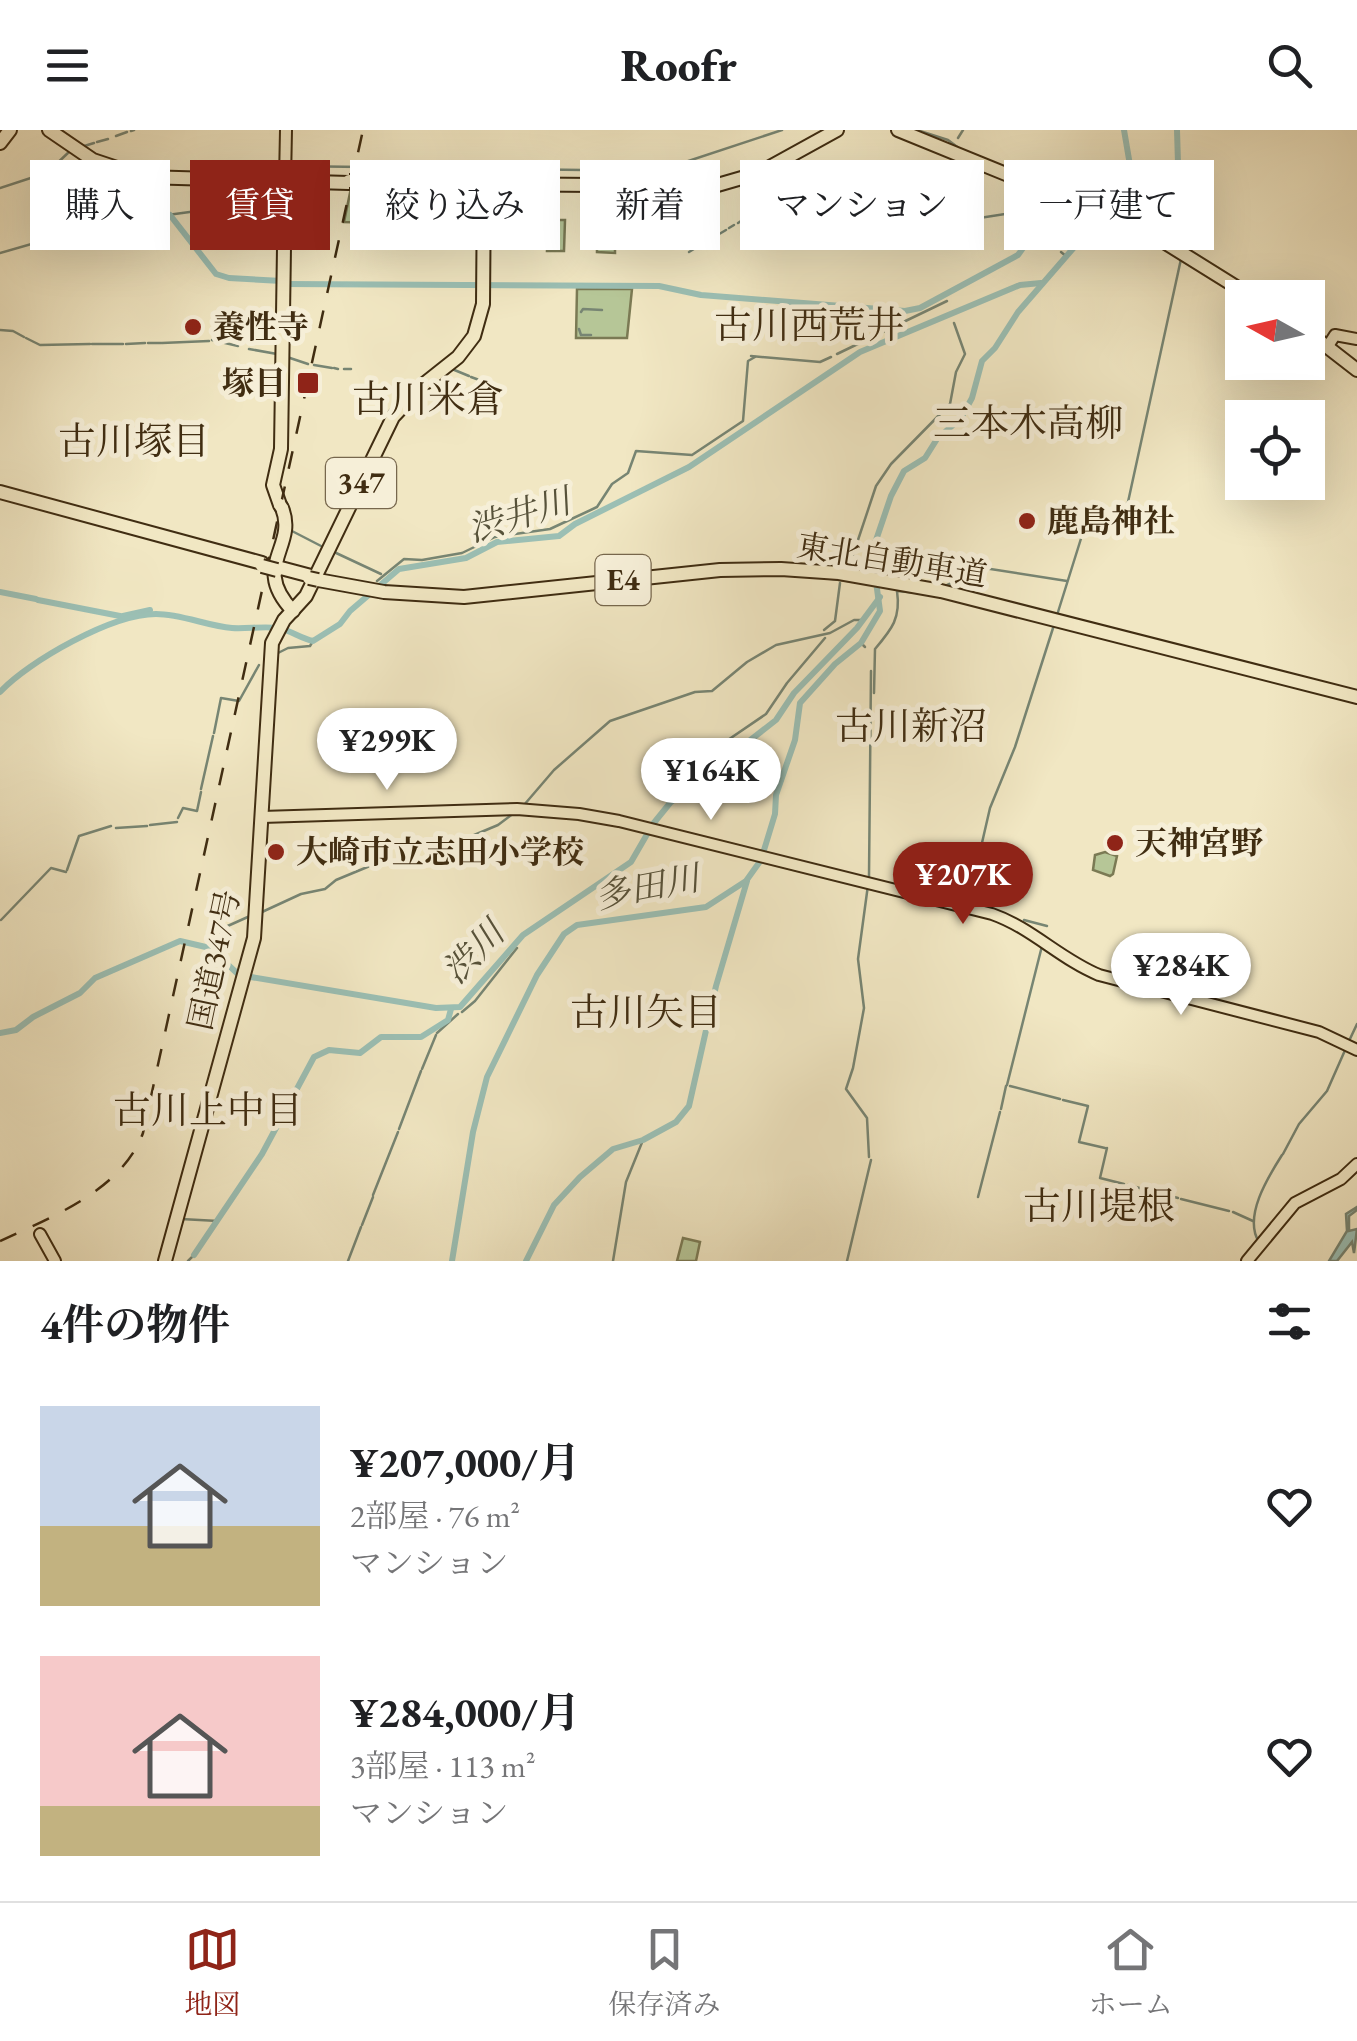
<!DOCTYPE html>
<html lang="ja">
<head>
<meta charset="utf-8">
<style>
	body { margin:0; font-family:"EB Garamond","Noto Serif JP",serif; background:#f2f2f2; color:#202124; height:100vh; display:flex; flex-direction:column; font-size:38px; white-space:nowrap }
	* { box-sizing:border-box; margin:0 }
	p { font-size:32px; color:#757577 }
	.icon { flex:none; width:55px; height:55px; fill:none; stroke:currentColor; stroke-width:2; stroke-linecap:round; stroke-linejoin:round }
	.map { position:relative; height:1131px; overflow:hidden }
	.details { display:flex; flex-direction:column; background:#fff; flex:1 }
	.details>* { flex:none }
	.hud { position:absolute; left:30px; top:30px; width:1298px; height:90px; display:flex; gap:20px }
	.needle { width:65px; rotate:278deg }
	.fabs { position:absolute; left:1225px; top:150px; display:grid; gap:20px }
	.fabs a { display:grid; place-items:center; width:100px; height:100px; border-radius:0px; background:#fff; box-shadow:0 10px 40px #0002; font-size:50px }
	.price { position:absolute; translate:-50% -85px; padding:0 22px; border-radius:35px; background:#fff; color:#222; font-size:32px; line-height:65px; filter:drop-shadow(0 2px 5px #0008) }
	.price::after { content:''; position:absolute; left:50%; top:60px; width:30px; height:22px; margin-left:-15px; background:inherit; clip-path:polygon(0 0,100% 0,50% 100%) }
	.price.current { background:#8f2418; color:#fff }
	ul { padding:0; list-style:none }
	li { display:flex; align-items:center; gap:30px; height:250px; padding:0 40px }
	li span { display:grid; place-items:center; flex:none; width:280px; height:200px; border-radius:0px; color:#555 }
	li>.icon { margin-inline-start:auto }
	span .icon { width:120px; height:120px; fill:#fffc; stroke-width:1 }
	li b { font-size:42px }
	h2 { display:flex; justify-content:space-between; align-items:center; height:120px; padding:0 40px; font-size:42px }
	.chip { padding:0 35px; border-radius:0px; background:#fff; box-shadow:0 10px 40px #0002; font-size:35px; line-height:90px }
	.chip.current { background:#8f2418; color:#fff }
	header { display:flex; justify-content:space-between; align-items:center; height:130px; padding:0 40px; background:#fff; font-size:45px; font-weight:800 }
	.dock { display:flex; justify-content:space-around; align-items:center; height:140px; border-top:2px solid #e0e0e0; background:#fff; font-size:28px; color:#757577 }
	.dock a { display:grid; justify-items:center; gap:5px }
	.dock .current { color:#8f2418 }
	.map>svg:first-child { display:block }
</style>
</head>
<body>
<header><svg class="icon" aria-label="menu" viewBox="0 0 24 24"><path d="M4 6h16M4 12h16M4 18h16"/></svg>Roofr<svg class="icon" aria-label="search" viewBox="0 0 24 24"><circle cx="10" cy="10" r="6"/><path d="M15 15l6 6"/></svg></header>
<div class="map">
<svg width="1357" height="1131" viewBox="0 0 1357 1131">
	<rect width="100%" height="100%" fill="#f1e7c3"/>
	<filter id="stains"><feTurbulence type="fractalNoise" baseFrequency=".002" numOctaves="4"/><feColorMatrix values="0 0 0 0 .2 0 0 0 0 .09 0 0 0 0 .02 0 0 0 .5 -.17"/></filter>
	<radialGradient id="worn" r=".72"><stop offset=".6" stop-color="#630" stop-opacity="0"/><stop offset="1" stop-color="#630" stop-opacity=".3"/></radialGradient>
	<g fill="#b6c697" stroke="#7b7a54" stroke-width="2.5">
		<polygon points="351,58 363,58 364,67 381,67 381,93 344,92"/>
		<polygon points="548,90 565,90 564,121 547,121"/>
		<polygon points="597,90 615,90 615,123 597,122"/>
		<polygon points="577,159 632,159 627,208 576,208"/>
		<polygon points="1105,722 1117,726 1113,744 1110,746 1093,740 1095,725"/>
		<polygon points="683,1108 700,1112 696,1131 677,1131"/>
	</g>
	<polygon fill="#9bbfb4" stroke="#778573" stroke-width="2.5" points="1357,1077 1357,1080 1349,1086 1349,1101 1357,1099 1354,1123 1352,1112 1337,1131 1329,1131 1347,1101 1346,1084"/>
	<g fill="none" stroke-linecap="round" stroke-linejoin="round">
		<g stroke="#778573" stroke-width="2.5">
			<polyline points="917,0 948,10 960,19"/>
			<polyline points="131,1 134,0"/>
			<polyline points="116,6 127,2"/>
			<polyline points="958,8 963,0"/>
			<polyline points="97,12 108,9"/>
			<polyline points="81,17 94,13"/>
			<polyline points="289,36 658,41 782,0"/>
			<polyline points="49,41 70,21"/>
			<polyline points="1019,43 1027,40 1054,41 1083,32"/>
			<polyline points="256,45 270,36 281,36"/>
			<polyline points="827,53 847,55"/>
			<polyline points="849,55 875,57"/>
			<polyline points="0,58 46,43"/>
			<polyline points="741,58 752,51"/>
			<polyline points="905,58 952,83 971,88"/>
			<polyline points="1027,81 1047,79"/>
			<polyline points="1049,81 1050,82"/>
			<polyline points="754,83 759,76"/>
			<polyline points="751,85 752,84"/>
			<polyline points="694,86 712,75"/>
			<polyline points="744,89 749,86"/>
			<polyline points="973,89 1024,81"/>
			<polyline points="738,93 741,91"/>
			<polyline points="729,98 734,95"/>
			<polyline points="1180,101 1181,116"/>
			<polyline points="709,110 726,100"/>
			<polyline points="689,122 707,111"/>
			<polyline points="1061,122 1067,127"/>
			<polyline points="0,123 101,94 197,81 241,55"/>
			<polyline points="581,182 583,179 602,180"/>
			<polyline points="579,199 581,205 591,205"/>
			<polyline points="0,200 13,201 24,207"/>
			<polyline points="26,208 40,215 90,214"/>
			<polyline points="212,210 238,216"/>
			<polyline points="148,213 161,213"/>
			<polyline points="162,213 209,211"/>
			<polyline points="92,214 123,214"/>
			<polyline points="126,214 145,213"/>
			<polyline points="249,219 277,224"/>
			<polyline points="837,224 947,171"/>
			<polyline points="751,226 820,232 831,227"/>
			<polyline points="290,228 308,234"/>
			<polyline points="314,235 332,238"/>
			<polyline points="334,238 338,239"/>
			<polyline points="344,239 351,239"/>
			<polyline points="452,239 469,246"/>
			<polyline points="471,247 482,251"/>
			<polyline points="290,400 323,417"/>
			<polyline points="334,422 381,444"/>
			<polyline points="850,434 876,356 891,334 950,274 956,242 965,224 954,193"/>
			<polyline points="823,448 848,451"/>
			<polyline points="377,451 404,429 422,430 462,423 495,407 550,399 597,377 612,354 628,343 636,321 692,325 743,291 748,231 755,227"/>
			<polyline points="945,456 984,438 1067,451"/>
			<polyline points="1058,482 1084,399 1124,378 1128,372 1181,129"/>
			<polyline points="824,500 835,491 840,453"/>
			<polyline points="861,513 865,517"/>
			<polyline points="276,524 288,518 310,516 313,511"/>
			<path d="M874 563 875 519C892 499 901 488 897 461L929 464"/>
			<polyline points="214,603 221,568 239,571 259,535"/>
			<polyline points="722,614 766,584 787,553 825,508"/>
			<polyline points="201,659 213,606"/>
			<polyline points="524,675 554,640 610,591 695,562 712,561 747,532 776,515 830,503 854,490 862,490"/>
			<polyline points="178,688 183,678 197,681 201,662"/>
			<polyline points="150,695 177,692"/>
			<polyline points="116,698 147,696"/>
			<polyline points="67,740 79,706 111,696"/>
			<polyline points="869,747 871,541"/>
			<polyline points="868,755 858,829 864,878 853,938 846,959 867,988 869,1027"/>
			<polyline points="975,776 970,765 990,678 1015,617 1054,495"/>
			<polyline points="262,782 301,764 325,759 336,750 377,733 396,734 427,729 448,716 498,695 514,683"/>
			<polyline points="1,790 51,738 66,742"/>
			<polyline points="1024,790 1047,796"/>
			<polyline points="514,815 515,817"/>
			<polyline points="210,818 221,799 250,786"/>
			<polyline points="462,882 475,871 517,818"/>
			<polyline points="437,903 458,884"/>
			<polyline points="1349,911 1357,894"/>
			<polyline points="422,939 436,905"/>
			<polyline points="1007,955 1042,816"/>
			<polyline points="1010,956 1060,969"/>
			<polyline points="1063,970 1088,976 1079,1012 1105,1018"/>
			<polyline points="1001,979 1006,956"/>
			<polyline points="399,999 421,941"/>
			<polyline points="1107,1018 1100,1048 1124,1054"/>
			<polyline points="1283,1024 1299,994 1327,961 1346,918"/>
			<polyline points="1128,1055 1178,1068"/>
			<polyline points="373,1065 398,1002"/>
			<polyline points="978,1067 1000,982"/>
			<polyline points="1181,1069 1229,1081"/>
			<polyline points="1233,1082 1253,1091"/>
			<polyline points="181,1089 218,1091"/>
			<polyline points="362,1095 373,1067"/>
			<path d="M1259 1112C1243 1087 1268 1047 1282 1025"/>
			<polyline points="188,1131 194,1125"/>
			<polyline points="348,1131 361,1097"/>
			<polyline points="613,1131 626,1052 643,1010"/>
			<polyline points="847,1131 871,1030"/>
		</g>
		<g stroke="#9bbfb4" stroke-width="6">
			<polyline points="1177,0 1180,101"/>
			<polyline points="170,85 216,144 229,148 282,151"/>
			<polyline points="285,154 659,156 701,165 905,181 920,178 1018,125 1059,68"/>
			<polyline points="0,462 36,469"/>
			<polyline points="38,470 120,486"/>
			<polyline points="123,486 150,480"/>
			<path d="M0 562C29 531 112 484 156 484 182 484 207 496 232 498 247 499 263 496 278 498 290 500 300 508 313 511L340 494 350 481 399 439 466 428 497 412 559 406 575 394 689 337 860 222 1020 155 1041 153"/>
			<polyline points="0,903 16,900 33,887 80,863 95,848 180,811 210,818 239,845 436,878 460,877 523,805 631,732 653,694 670,673 776,590 794,563 857,498 880,467"/>
			<polyline points="194,1125 262,1024 314,927 329,920 360,923 381,907 421,907 448,890 451,879"/>
			<polyline points="452,1131 473,1002 487,947 537,845 564,804 577,795 706,777 746,751 761,730 775,684 776,665 795,610 800,573 835,534 861,513 880,481 872,422 891,366 904,341 925,328 937,309 961,288 972,268 982,231 995,218 1018,182 1090,99 1122,68 1131,41 1124,0"/>
			<polyline points="526,1131 554,1075 580,1047 613,1019 643,1010 676,992 689,976 716,856 747,751"/>
		</g>
		<g stroke="#402d12" stroke-width="14">
			<g id="major">
				<polyline points="285,50 286,0"/>
				<polyline points="1328,216 1335,205 1357,209"/>
				<path d="M262 687 517 679 579 684 619 691 992 784C1032 798 1060 829 1099 845L1319 902 1357 920"/>
				<polyline points="40,1104 55,1131"/>
				<polyline points="1247,1131 1295,1073 1341,1049 1357,1034"/>
			</g>
		</g>
		<g stroke="#402d12" stroke-width="16">
			<g id="highway">
				<polyline points="49,0 93,30 144,47 349,53"/>
				<polyline points="898,0 1148,102 1254,168"/>
				<polyline points="0,13 10,0"/>
				<polyline points="353,53 714,56 759,43 837,0"/>
				<polyline points="1308,202 1357,240"/>
				<polyline points="0,362 262,433"/>
				<polyline points="280,375 273,355 281,319 285,50"/>
				<path d="M282 378C298 417 250 436 293 481"/>
				<polyline points="277,437 311,446"/>
				<polyline points="318,450 384,462 464,467 720,440 781,439 839,443 941,461 1357,567"/>
				<polyline points="165,1131 254,808 272,513 284,490 306,466 393,287 424,254 458,227 474,206 483,174 484,52"/>
			</g>
		</g>
		<use href="#major" stroke="#f1e7c3" stroke-width="10"/>
		<use href="#highway" stroke="#f1e7c3" stroke-width="12"/>
		<path stroke="#402d12" stroke-width="2.5" stroke-dasharray="18 18" stroke-linecap="butt" d="M0 1111C52 1087 122 1060 143 1003L363 0"/>
		<g stroke="#402d12" stroke-width="16" stroke-linecap="butt">
			<g id="highway-bridge">
				<polyline points="349,51 354,51"/>
				<polyline points="280,375 282,378"/>
				<polyline points="262,436 277,440"/>
				<polyline points="309,448 318,450"/>
			</g>
		</g>
		<use href="#highway-bridge" stroke="#f1e7c3" stroke-width="12"/>
	</g>
	<g fill="#8f2418" stroke="#f6efd8" stroke-width="4">
		<circle cx="193" cy="197" r="10"/>
		<rect x="296" y="241" width="24" height="24" rx="5"/>
		<circle cx="1027" cy="391" r="10"/>
		<circle cx="1115" cy="713" r="10"/>
		<circle cx="276" cy="722" r="10"/>
	</g>
	<g text-anchor="middle" stroke-width="10" stroke-linejoin="round" paint-order="stroke">
		<g fill="#f6efd8" stroke="#77674d" stroke-width="2.5">
			<rect x="326" y="328" width="70" height="50" rx="8"/>
			<rect x="595.5" y="425" width="55" height="50" rx="8"/>
		</g>
		<g font-size="30" font-weight="bold" fill="#402d12">
			<text x="361" y="363">347</text>
			<text x="623" y="460">E4</text>
		</g>
		<g font-size="32" font-weight="bold" fill="#402d12" stroke="#f6efd8" text-anchor="start">
			<text x="213" y="208">養性寺</text>
			<text x="286" y="264" text-anchor="end">塚目</text>
			<text x="1047" y="402">鹿島神社</text>
			<text x="1135" y="724">天神宮野</text>
			<text x="296" y="733">大崎市立志田小学校</text>
		</g>
		<g font-size="32" fill="#402d12" stroke="#f6efd8">
			<text transform="translate(892 430) rotate(9)" y="11">東北自動車道</text>
			<text transform="translate(214 830) rotate(-78)" y="11">国道347号</text>
		</g>
		<g font-size="35" font-style="italic" fill="#57523a" stroke="#f6efd8">
			<text transform="translate(519 385) rotate(-17)" y="12">渋井川</text>
			<text transform="translate(647 757) rotate(-11)" y="12">多田川</text>
			<text transform="translate(473 822) rotate(-46)" y="12">渋川</text>
		</g>
		<g font-size="38" fill="#402d12" stroke="#f6efd8">
			<text x="809" y="208">古川西荒井</text>
			<text x="428" y="282">古川米倉</text>
			<text x="1028" y="306">三本木高柳</text>
			<text x="134" y="324">古川塚目</text>
			<text x="911" y="609">古川新沼</text>
			<text x="646" y="895">古川矢目</text>
			<text x="208" y="993">古川上中目</text>
			<text x="1099" y="1089">古川堤根</text>
		</g>
	</g>
	<rect width="100%" height="100%" filter="url(#stains)"/>
	<rect width="100%" height="100%" fill="url(#worn)"/>
</svg>
<div class="fabs">
<a><svg class="needle" viewBox="-14 -14 28 28"><path d="M0-13l5 13h-10z" fill="#e53935"/><path d="M0 13l5-13h-10z" fill="#757577"/></svg></a>
<a><svg class="icon" aria-label="locate" viewBox="0 0 24 24"><circle cx="12" cy="12" r="6"/><path d="M12 2v4M12 18v4M2 12h4M18 12h4"/></svg></a>
</div>
<b class="price" style="left:387px;top:663px">¥299K</b>
<b class="price" style="left:711px;top:693px">¥164K</b>
<b class="price current" style="left:963px;top:797px">¥207K</b>
<b class="price" style="left:1181px;top:888px">¥284K</b>
<div class="hud">
<a class="chip">購入</a>
<a class="chip current">賃貸</a>
<a class="chip">絞り込み</a>
<a class="chip">新着</a>
<a class="chip">マンション</a>
<a class="chip">一戸建て</a>
</div>
</div>
<section class="details">
<h2>4件の物件<svg class="icon" aria-label="filters" viewBox="0 0 24 24"><path d="M4 7h16M4 17h16"/><circle cx="9" cy="7" r="2"/><circle cx="15" cy="17" r="2"/></svg></h2>
<ul>
<li><span style="background:linear-gradient(#c9d6e8 60%,#c2b280 0)"><svg class="icon" aria-label="home" viewBox="0 0 24 24"><path d="M3 11l9-7 9 7M6 9v11h12V9"/></svg></span><div><b>¥207,000/月</b><p>2部屋 · 76 m²</p><p>マンション</p></div><svg class="icon" aria-label="heart" viewBox="0 0 24 24"><path d="M12 20l-8-8c-3-5 5-10 8-4 3-6 11-1 8 4z"/></svg></li>
<li><span style="background:linear-gradient(#f6c9c9 75%,#c2b280 0)"><svg class="icon" aria-label="home" viewBox="0 0 24 24"><path d="M3 11l9-7 9 7M6 9v11h12V9"/></svg></span><div><b>¥284,000/月</b><p>3部屋 · 113 m²</p><p>マンション</p></div><svg class="icon" aria-label="heart" viewBox="0 0 24 24"><path d="M12 20l-8-8c-3-5 5-10 8-4 3-6 11-1 8 4z"/></svg></li>
</ul>
</section>
<nav class="dock">
<a class="current"><svg class="icon" aria-label="map" viewBox="0 0 24 24"><path d="M3 6l6-2 6 2 6-2v14l-6 2-6-2-6 2zM9 4v14M15 6v14"/></svg>地図</a>
<a><svg class="icon" aria-label="saved" viewBox="0 0 24 24"><path d="M7 4h10v16l-5-4-5 4z"/></svg>保存済み</a>
<a><svg class="icon" aria-label="home" viewBox="0 0 24 24"><path d="M3 11l9-7 9 7M6 9v11h12V9"/></svg>ホーム</a>
</nav>
</body>
</html>
